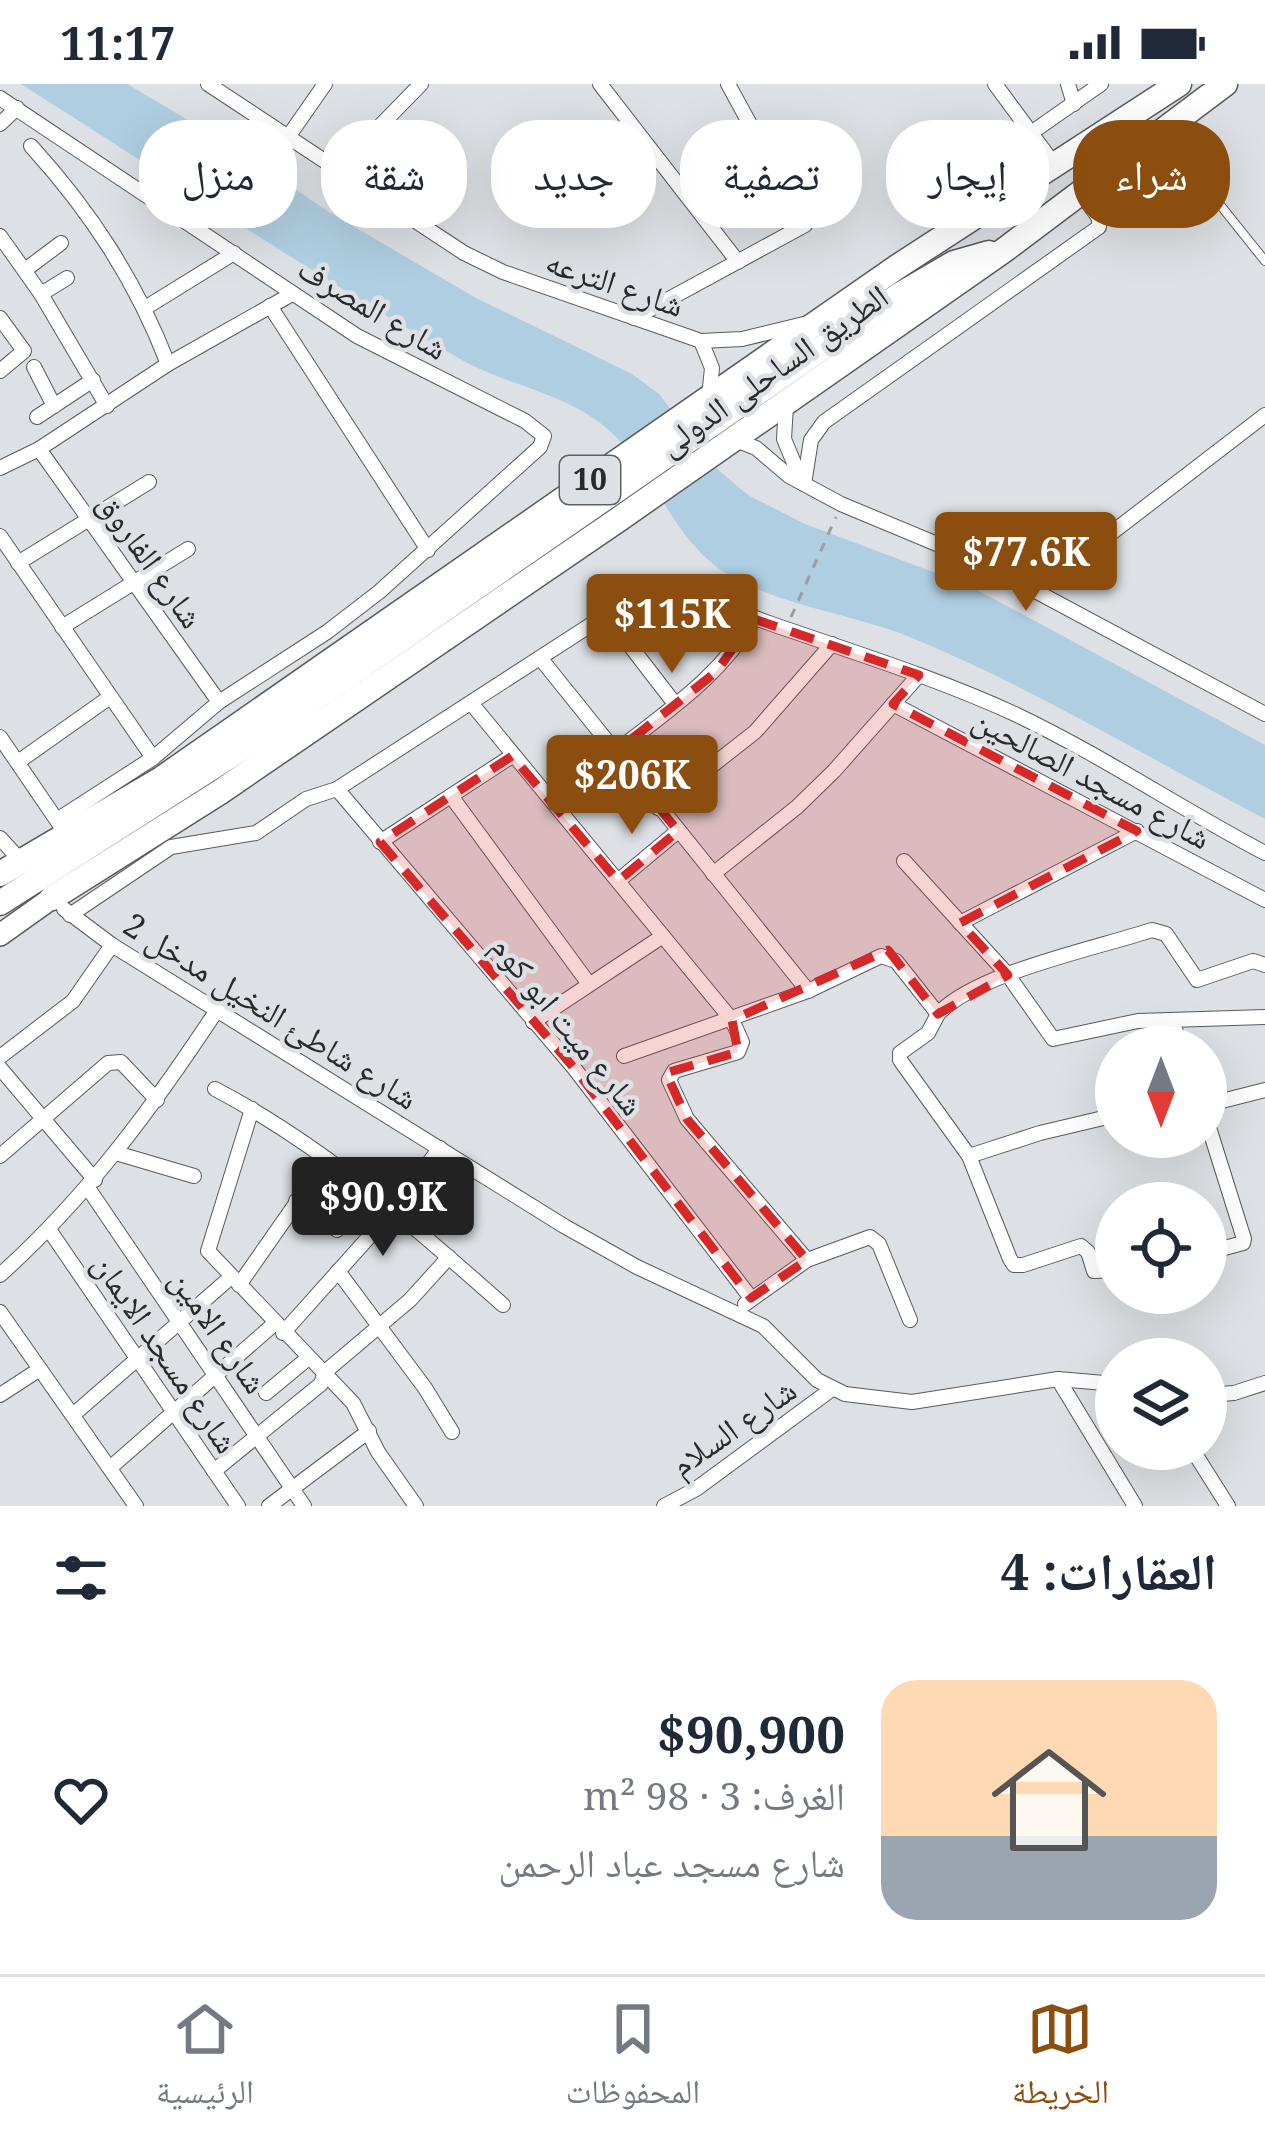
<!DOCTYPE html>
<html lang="ar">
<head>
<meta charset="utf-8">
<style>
	body { margin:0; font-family:"Noto Serif","Noto Naskh Arabic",serif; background:#f2f2f3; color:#1f2937; direction:rtl; height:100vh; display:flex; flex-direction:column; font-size:45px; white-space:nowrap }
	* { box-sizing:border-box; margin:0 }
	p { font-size:39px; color:#747a83 }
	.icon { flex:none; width:66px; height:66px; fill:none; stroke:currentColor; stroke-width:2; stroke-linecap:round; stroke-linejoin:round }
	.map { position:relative; height:1422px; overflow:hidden; direction:ltr }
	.details { display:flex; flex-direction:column; background:#fff; flex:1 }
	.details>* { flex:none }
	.guide { position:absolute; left:36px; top:36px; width:1194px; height:108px; direction:rtl; display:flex; gap:24px }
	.needle { width:78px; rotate:180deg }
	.controls { position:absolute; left:1095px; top:942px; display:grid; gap:24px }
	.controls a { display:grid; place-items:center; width:132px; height:132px; border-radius:50%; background:#fff; box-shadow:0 12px 48px #0002; font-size:60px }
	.price { position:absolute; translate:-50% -102px; padding:0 27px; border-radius:12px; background:#8b4e0f; color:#fff; font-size:39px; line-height:78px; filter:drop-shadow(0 3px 6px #0008) }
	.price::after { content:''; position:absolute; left:50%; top:72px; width:36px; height:27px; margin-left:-18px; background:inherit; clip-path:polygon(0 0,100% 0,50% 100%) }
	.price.on { background:#222; color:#fff }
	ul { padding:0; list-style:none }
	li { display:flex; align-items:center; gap:36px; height:300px; padding:0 48px }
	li+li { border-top:3px solid #e0e1e3 }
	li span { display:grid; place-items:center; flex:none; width:336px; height:240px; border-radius:36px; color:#555 }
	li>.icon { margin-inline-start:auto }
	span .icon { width:144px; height:144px; fill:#fffc; stroke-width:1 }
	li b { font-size:51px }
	h2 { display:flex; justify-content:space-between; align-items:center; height:144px; padding:0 48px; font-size:51px }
	.tag { padding:0 42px; border-radius:48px; background:#fff; box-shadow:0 12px 48px #0002; font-size:42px; line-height:108px }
	.tag.on { background:#8b4e0f; color:#fff }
	.status { display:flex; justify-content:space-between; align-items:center; height:84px; padding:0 60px; background:#fff; direction:ltr }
	.status svg { height:33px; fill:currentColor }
	.menu { display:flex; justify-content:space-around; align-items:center; height:168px; border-top:3px solid #e0e1e3; background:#fff; font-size:33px; color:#747a83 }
	.menu a { display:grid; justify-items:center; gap:6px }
	.menu .on { color:#8b4e0f }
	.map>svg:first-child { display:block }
</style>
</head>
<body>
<div class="status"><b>11:17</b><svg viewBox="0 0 49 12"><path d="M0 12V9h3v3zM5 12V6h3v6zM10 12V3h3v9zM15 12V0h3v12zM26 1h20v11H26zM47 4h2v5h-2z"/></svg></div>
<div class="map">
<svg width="1265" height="1422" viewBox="0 0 1265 1422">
	<rect width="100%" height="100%" fill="#dde0e4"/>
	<path fill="#b0cee1" d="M21 0H127L222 56 329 128 476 214 632 290 659 310 717 385 748 411 805 440 968 501 1265 661V735C1150 675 1037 606 917 556 857 530 785 524 729 491 667 455 653 373 593 334 553 307 502 299 460 275 311 190 167 92 21 0Z"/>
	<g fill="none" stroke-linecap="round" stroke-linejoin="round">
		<g stroke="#585a5e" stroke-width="10">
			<path id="service" d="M1128 81C1140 96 1171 133 1193 128 1206 124 1207 118 1221 122L1265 177"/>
		</g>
		<g stroke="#585a5e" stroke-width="16">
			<g id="minor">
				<polyline points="208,0 464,169 503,188 701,257 742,255 812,238"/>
				<polyline points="600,0 738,178"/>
				<polyline points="995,0 1056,83"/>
				<polyline points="1068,0 1074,20"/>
				<polyline points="0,14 357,252 525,337 544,352 540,363 379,508 327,548 219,618 153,674 57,736"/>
				<polyline points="0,40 17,24"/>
				<polyline points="1031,49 1101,0"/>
				<polyline points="288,53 325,0"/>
				<path d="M31 62C91 128 136 197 168 280"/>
				<polyline points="345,90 381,41 421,0"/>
				<polyline points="0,152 41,210 107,322"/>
				<polyline points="25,186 61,159"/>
				<polyline points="41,210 67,194"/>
				<polyline points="270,222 428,466"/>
				<polyline points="145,224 234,169"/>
				<polyline points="0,234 24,267 0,287"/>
				<polyline points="634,234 805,141 728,0"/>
				<polyline points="701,257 712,284 709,313"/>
				<polyline points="34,283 54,322"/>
				<polyline points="786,321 784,355 801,396"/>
				<polyline points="37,333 93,296"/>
				<polyline points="733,355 756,364 789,392 841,420 985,480 1265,630"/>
				<polyline points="39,365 219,618"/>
				<polyline points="0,384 39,365 168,280 292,210"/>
				<polyline points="804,400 811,356 824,338 1099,143 1099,134 1080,108"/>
				<polyline points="0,452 153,674"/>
				<polyline points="18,479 149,398"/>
				<polyline points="1036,507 1265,331"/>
				<polyline points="608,533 675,620"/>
				<polyline points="62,543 188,465"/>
				<polyline points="541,575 808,907"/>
				<polyline points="471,619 732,936 742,958 738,968 674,987 669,996 687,1035 807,1176"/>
				<polyline points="893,620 1265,816"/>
				<polyline points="0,653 60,741"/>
				<path d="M614 669C668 626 718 595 754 535"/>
				<polyline points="18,678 110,613"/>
				<polyline points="337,705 574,984 751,1214"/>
				<polyline points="451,712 589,900"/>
				<polyline points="658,724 755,648 832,560"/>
				<polyline points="0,754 21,777"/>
				<polyline points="380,758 512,672"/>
				<polyline points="904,777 1008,891 1053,955 1138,937 1265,933"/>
				<polyline points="713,790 797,723 834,687 919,591"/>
				<polyline points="618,797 678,747"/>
				<polyline points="64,825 112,861 564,1142 637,1183 763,1242 817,1296 845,1310 912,1318 1058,1295 1116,1300"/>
				<path d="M70 831 171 763 256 749 306 715 337 705 640 509C700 495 715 521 769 539 852 568 937 594 1017 631 1103 672 1181 725 1265 769"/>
				<polyline points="960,839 1137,747"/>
				<polyline points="938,930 928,949 900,969 900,976 969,1072 1010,1175 1014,1181 1023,1181 1081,1162 1088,1168 1094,1187 1116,1186"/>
				<polyline points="1172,936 1181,963"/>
				<polyline points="533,938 663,852"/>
				<path d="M624 972 808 907 881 872 896 877 938 930C976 889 1097 864 1152 846L1166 850 1197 896 1253 877 1265 881"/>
				<polyline points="0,973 73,917 112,861"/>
				<polyline points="0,984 95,1096"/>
				<path d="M215 1005C322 1061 413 1141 503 1221"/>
				<polyline points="1206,1021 1265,1006"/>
				<polyline points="252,1025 208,1167 353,1319 378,1368 416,1422"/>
				<polyline points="1206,1034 1244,1155 1243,1159 1206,1169"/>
				<polyline points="116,1069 194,1092"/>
				<polyline points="0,1072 108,979 121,978 157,1016"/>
				<polyline points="969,1072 1040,1049 1116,1031"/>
				<polyline points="88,1104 304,1422"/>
				<polyline points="296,1117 337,1146"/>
				<polyline points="50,1147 238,1422"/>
				<polyline points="338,1187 425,1304 452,1348"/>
				<path d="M0 1191C87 1113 153 1023 217 926"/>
				<polyline points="239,1201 327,1075"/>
				<polyline points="745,1220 807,1176 870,1153 879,1160 910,1236"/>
				<polyline points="0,1228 136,1422"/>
				<polyline points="283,1249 394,1125 440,1064"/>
				<polyline points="1058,1295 1135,1422"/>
				<polyline points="266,1309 307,1275"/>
				<polyline points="0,1311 40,1285"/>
				<polyline points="1206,1311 1234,1309 1265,1299"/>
				<polyline points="73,1331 231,1193"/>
				<polyline points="1192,1365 1228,1422"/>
				<polyline points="110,1384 274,1240"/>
				<polyline points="214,1387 321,1300 325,1288 410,1216 449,1173"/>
				<polyline points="269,1422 369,1347"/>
				<polyline points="664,1422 696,1405 832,1305"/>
			</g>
		</g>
		<g stroke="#585a5e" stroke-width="24">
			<polyline id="primary" points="0,851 52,814"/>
		</g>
		<g stroke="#585a5e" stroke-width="27">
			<g id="trunk">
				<polyline points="0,790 161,695 897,183 1179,0"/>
				<polyline points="52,814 220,708 622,433 1003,167 1225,0"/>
				<polyline points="0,819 255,656 899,211 954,179 989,169"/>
			</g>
		</g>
		<polyline stroke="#9b9da0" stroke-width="3" stroke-dasharray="9 9" stroke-linecap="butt" points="791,533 836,433"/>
		<use href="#service" stroke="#fff" stroke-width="8"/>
		<use href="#minor" stroke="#fff" stroke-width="14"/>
		<use href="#primary" stroke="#fff" stroke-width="21"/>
		<use href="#trunk" stroke="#fff" stroke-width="24"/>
	</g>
	<path fill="#d62828" fill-opacity="0.2" stroke="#d62828" stroke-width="9" stroke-dasharray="24 15" stroke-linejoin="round" d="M754 535 919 591 893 620 1137 747 960 839 1008 891 938 930 888 866 732 936 738 968 666 989 687 1035 807 1176 751 1214 574 984 380 758 512 672 618 797 678 747 614 669 716 588Z"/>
	<g text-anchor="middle" stroke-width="9" stroke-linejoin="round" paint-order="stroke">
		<rect fill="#dde0e4" stroke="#5e6062" stroke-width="3" x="560" y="372" width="60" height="48" rx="9"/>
		<g font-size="30" font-weight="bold" fill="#28292a">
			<text x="590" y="406">10</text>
		</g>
		<g font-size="33" fill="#28292a" stroke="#dde0e4">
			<text transform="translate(615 199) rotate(19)" y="12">شارع الترعه</text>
			<text transform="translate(373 224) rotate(31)" y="12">شارع المصرف</text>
			<text transform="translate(773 286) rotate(-35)" y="12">الطريق الساحلى الدولى</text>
			<text transform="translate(151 476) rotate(55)" y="12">شارع الفاروق</text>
			<text transform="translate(1092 694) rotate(28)" y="12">شارع مسجد الصالحين</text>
			<text transform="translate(271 927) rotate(32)" y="12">شارع شاطئ النخيل مدخل 2</text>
			<text transform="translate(568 941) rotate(51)" y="12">شارع ميت ابو كوم</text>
			<text transform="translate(219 1247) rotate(55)" y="12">شارع الامين</text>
			<text transform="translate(166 1269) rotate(56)" y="12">شارع مسجد الايمان</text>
			<text transform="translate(733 1343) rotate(-35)" y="12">شارع السلام</text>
		</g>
	</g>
</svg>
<div class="controls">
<a><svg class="needle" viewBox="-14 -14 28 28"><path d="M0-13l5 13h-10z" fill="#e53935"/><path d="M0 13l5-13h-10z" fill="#747a83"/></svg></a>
<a><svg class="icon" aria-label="locate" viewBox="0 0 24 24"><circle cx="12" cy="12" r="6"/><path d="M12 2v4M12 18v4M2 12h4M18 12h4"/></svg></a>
<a><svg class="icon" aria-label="layers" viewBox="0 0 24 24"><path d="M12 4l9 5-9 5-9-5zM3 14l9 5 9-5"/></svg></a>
</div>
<b class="price" style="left:1026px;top:530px">$77.6K</b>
<b class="price" style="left:672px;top:592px">$115K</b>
<b class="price" style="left:632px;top:753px">$206K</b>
<b class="price on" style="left:383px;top:1175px">$90.9K</b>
<div class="guide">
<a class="tag on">شراء</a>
<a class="tag">إيجار</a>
<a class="tag">تصفية</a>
<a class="tag">جديد</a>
<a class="tag">شقة</a>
<a class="tag">منزل</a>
</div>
</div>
<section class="details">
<h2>العقارات: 4<svg class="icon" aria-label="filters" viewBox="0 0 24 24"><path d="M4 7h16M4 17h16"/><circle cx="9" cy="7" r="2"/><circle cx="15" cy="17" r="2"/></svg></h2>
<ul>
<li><span style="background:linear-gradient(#ffd9b3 65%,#9aa5b1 0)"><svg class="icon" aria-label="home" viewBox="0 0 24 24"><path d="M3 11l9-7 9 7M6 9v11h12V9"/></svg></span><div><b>$90,900</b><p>الغرف: 3 · 98 m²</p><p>شارع مسجد عباد الرحمن</p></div><svg class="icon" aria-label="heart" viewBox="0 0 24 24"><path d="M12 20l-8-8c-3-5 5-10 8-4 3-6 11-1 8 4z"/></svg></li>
</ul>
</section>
<nav class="menu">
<a class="on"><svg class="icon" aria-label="map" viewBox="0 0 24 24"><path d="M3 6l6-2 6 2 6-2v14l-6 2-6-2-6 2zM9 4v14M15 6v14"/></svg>الخريطة</a>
<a><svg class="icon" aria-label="saved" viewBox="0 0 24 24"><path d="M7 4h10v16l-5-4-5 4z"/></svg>المحفوظات</a>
<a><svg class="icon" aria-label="home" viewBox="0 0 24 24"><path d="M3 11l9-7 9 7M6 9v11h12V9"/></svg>الرئيسية</a>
</nav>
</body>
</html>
